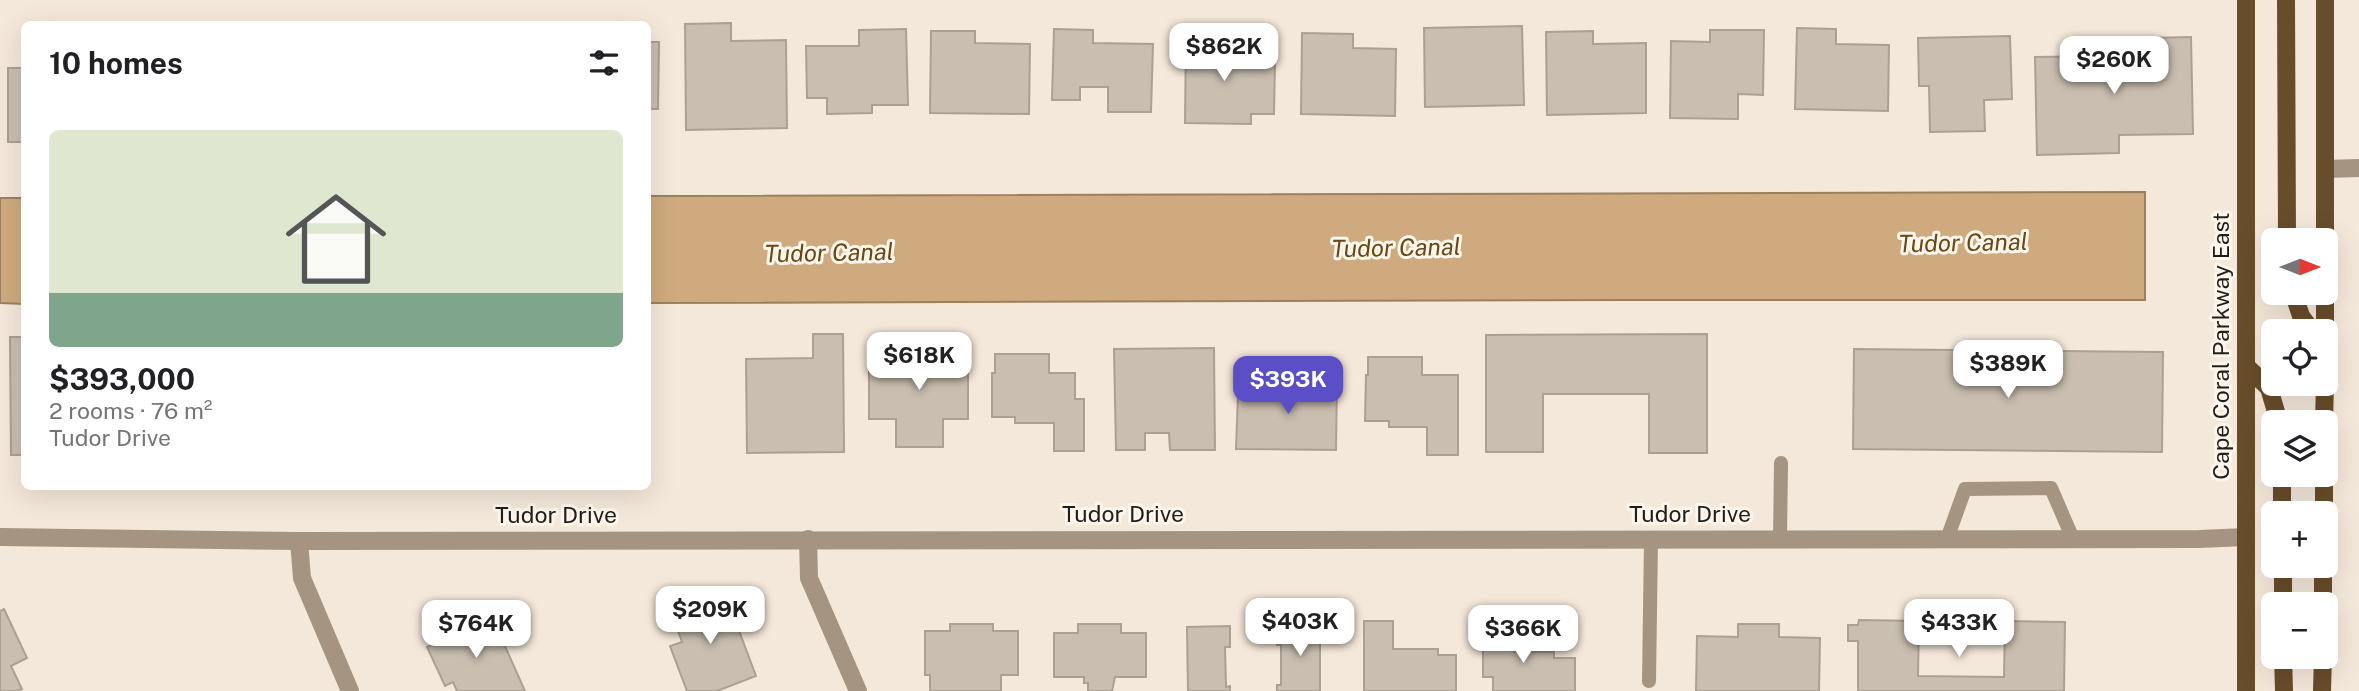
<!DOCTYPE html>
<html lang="en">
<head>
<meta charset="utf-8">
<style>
	body { margin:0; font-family:"Public Sans",sans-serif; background:#f6f6f6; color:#202124; height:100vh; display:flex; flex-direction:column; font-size:26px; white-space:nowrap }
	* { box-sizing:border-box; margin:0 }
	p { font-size:23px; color:#757577 }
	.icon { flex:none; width:38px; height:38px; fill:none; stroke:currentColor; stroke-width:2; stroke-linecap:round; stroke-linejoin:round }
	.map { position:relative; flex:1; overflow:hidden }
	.details { position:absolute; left:21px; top:21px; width:630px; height:469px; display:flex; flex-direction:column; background:#fff; border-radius:10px; box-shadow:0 7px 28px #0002 }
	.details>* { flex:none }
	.needle { width:46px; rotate:90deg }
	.fabs { position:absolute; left:2261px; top:228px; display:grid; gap:14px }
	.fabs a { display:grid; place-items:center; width:77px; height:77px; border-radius:10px; background:#fff; box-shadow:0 7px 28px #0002; font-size:35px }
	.price { position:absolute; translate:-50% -60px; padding:0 16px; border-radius:14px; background:#fff; color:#222; font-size:23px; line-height:46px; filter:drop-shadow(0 2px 4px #0008) }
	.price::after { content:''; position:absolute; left:50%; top:42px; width:21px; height:16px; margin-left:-10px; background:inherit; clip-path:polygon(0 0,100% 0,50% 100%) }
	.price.current { background:#5a4fc7; color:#fff }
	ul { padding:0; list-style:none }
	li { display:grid; align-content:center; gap:14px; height:371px; padding:0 28px }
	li+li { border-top:2px solid #e0e0e0 }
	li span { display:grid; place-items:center; height:217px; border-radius:10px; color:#555 }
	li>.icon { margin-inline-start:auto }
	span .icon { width:126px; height:126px; fill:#fffc; stroke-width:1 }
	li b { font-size:30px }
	h2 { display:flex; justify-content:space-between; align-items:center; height:84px; padding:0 28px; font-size:30px }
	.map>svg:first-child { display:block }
</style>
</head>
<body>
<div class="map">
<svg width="2359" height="691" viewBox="0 0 2359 691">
	<rect width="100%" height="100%" fill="#f4e8da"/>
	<g fill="#cfaa7e" stroke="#9b805f" stroke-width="2">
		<polygon points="2145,192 2145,300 1624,300 648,303 648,196"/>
		<polygon points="0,198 24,198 24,304 0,303"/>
	</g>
	<g fill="#c9beb0" stroke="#aca093" stroke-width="2">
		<polygon points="731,23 731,41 786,40 787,128 686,130 685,24"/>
		<polygon points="1522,26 1524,105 1425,107 1424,28"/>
		<polygon points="1797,28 1836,29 1836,44 1889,45 1888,111 1795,109"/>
		<polygon points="906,29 908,105 872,105 872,113 827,114 827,98 807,98 806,46 859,46 859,30"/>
		<polygon points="1054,29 1093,30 1093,43 1153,44 1151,112 1108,112 1108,87 1080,87 1080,100 1052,100"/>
		<polygon points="1710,30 1764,30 1763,95 1738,94 1738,119 1670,118 1671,41 1710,42"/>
		<polygon points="931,31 975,31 975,43 1030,44 1029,114 930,113"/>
		<polygon points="1186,31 1227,31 1227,62 1275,62 1274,114 1251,114 1251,124 1185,123"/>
		<polygon points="1593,31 1593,44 1646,43 1646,113 1547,115 1546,32"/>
		<polygon points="1302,33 1353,34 1353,48 1396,49 1395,116 1301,114"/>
		<polygon points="2010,36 2012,99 1984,100 1985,131 1930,132 1929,86 1919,86 1918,38"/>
		<polygon points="2191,37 2193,134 2119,135 2119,153 2037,155 2035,57 2106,56 2105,39"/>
		<polygon points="648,42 659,42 658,109 648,109"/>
		<rect x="8" y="68" width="16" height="74"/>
		<polygon points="813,334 843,334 844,452 747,453 746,359 813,358"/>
		<polygon points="1707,334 1707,453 1649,453 1649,394 1543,394 1543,452 1486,452 1486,335"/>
		<polygon points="10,337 24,337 24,455 11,455"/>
		<polygon points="894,341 946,341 946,360 968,360 968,419 943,419 943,447 896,447 896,419 869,419 869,360 894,360"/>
		<polygon points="1214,348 1215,450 1170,450 1169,433 1145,433 1145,450 1116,450 1114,349"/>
		<polygon points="1854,349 2163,352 2162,452 1853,449"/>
		<polygon points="995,354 1049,354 1049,373 1075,373 1075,399 1084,399 1084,451 1054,451 1054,423 1015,423 1015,417 992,417 992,373 995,373"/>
		<polygon points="1368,357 1422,357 1422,375 1458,375 1458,455 1427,455 1427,427 1389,427 1389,421 1365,421 1366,375 1368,375"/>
		<polygon points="1257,380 1337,382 1336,450 1236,449 1238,395 1257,395"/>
		<polygon points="724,591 756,676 717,691 687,691 670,646 682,642 671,611"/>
		<polygon points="4,609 27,658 11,666 22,689 17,691 0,691 0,611"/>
		<polygon points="492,617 525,691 457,691 453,682 445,686 427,647"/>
		<polygon points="1859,620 1919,621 1918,676 2004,677 2005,621 2065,622 2064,691 1858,691 1858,641 1848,641 1848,625 1858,625"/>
		<polygon points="1364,621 1393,621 1393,649 1438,649 1438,655 1456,655 1456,691 1364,691"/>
		<polygon points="950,624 993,624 993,631 1018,631 1018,675 1001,675 1001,691 930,691 930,675 925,675 925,631 950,631"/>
		<polygon points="1078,624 1121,624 1121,633 1146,633 1146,677 1115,677 1112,691 1088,691 1088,683 1084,683 1084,677 1054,677 1054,633 1078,633"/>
		<polygon points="1483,624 1514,624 1514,652 1554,652 1554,658 1575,658 1575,691 1493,691 1493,677 1483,677"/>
		<polygon points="1738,624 1779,624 1779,637 1820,638 1819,691 1696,691 1697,636 1738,637"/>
		<polygon points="1277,625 1320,625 1320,691 1277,691 1277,685 1281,685 1281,645 1277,645"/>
		<polygon points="1230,626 1230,647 1225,647 1226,687 1230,686 1230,691 1188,691 1187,627"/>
	</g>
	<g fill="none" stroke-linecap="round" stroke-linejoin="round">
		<g stroke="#a49481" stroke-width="14">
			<polyline points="1780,539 1781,463"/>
			<polyline points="1947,539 1965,489 2051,488 2073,539"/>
			<polyline points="1649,681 1651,539"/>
		</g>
		<g stroke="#a49481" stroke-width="18">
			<polyline points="2325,169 2359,168"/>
			<polyline points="0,537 299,541 2199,539 2246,537"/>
			<polyline points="808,539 809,578 858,691"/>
			<polyline points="299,541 302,578 350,691"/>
		</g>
		<g stroke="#684d2a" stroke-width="18">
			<polyline points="2246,0 2246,691"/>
			<polyline points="2286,0 2287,240"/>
			<polyline points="2325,0 2325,240"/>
			<polyline points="2293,292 2301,316 2312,331"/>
			<polyline points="2325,331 2325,292"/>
			<polyline points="2246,366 2269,388 2279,422"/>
			<polyline points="2324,422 2325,383"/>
			<polyline points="2282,474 2282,513"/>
			<polyline points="2324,513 2324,474"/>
			<polyline points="2283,565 2283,604"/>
			<polyline points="2323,604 2323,565"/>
			<polyline points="2283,656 2284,691"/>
			<polyline points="2322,691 2323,656"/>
		</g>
	</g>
	<g text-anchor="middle" stroke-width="6" stroke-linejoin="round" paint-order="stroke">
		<g font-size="23" fill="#211d18" stroke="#fdf6ed">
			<text transform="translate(2221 346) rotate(-90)" y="8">Cape Coral Parkway East</text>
			<text x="1123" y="522">Tudor Drive</text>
			<text x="1690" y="522">Tudor Drive</text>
			<text x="556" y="523">Tudor Drive</text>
		</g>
		<g font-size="24" font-style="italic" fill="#6b4711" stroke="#fdf6ed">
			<text transform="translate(1963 243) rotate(-1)" y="8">Tudor Canal</text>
			<text transform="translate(1396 248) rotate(-1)" y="8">Tudor Canal</text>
			<text transform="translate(829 253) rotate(-1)" y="8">Tudor Canal</text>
		</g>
	</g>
</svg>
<div class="fabs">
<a><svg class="needle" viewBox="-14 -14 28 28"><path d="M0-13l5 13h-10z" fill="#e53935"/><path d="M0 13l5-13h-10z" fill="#757577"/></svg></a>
<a><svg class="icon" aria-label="locate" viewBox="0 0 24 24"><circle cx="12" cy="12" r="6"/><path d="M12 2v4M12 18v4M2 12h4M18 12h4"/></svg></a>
<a><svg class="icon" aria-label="layers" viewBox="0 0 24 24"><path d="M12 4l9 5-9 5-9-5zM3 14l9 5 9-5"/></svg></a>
<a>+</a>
<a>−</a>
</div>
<b class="price" style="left:1224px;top:83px">$862K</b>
<b class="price" style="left:2114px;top:96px">$260K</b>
<b class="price" style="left:919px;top:392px">$618K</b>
<b class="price" style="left:2008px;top:400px">$389K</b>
<b class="price current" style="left:1288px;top:416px">$393K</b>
<b class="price" style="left:710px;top:646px">$209K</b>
<b class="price" style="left:1300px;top:658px">$403K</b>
<b class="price" style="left:1959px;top:659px">$433K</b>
<b class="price" style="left:476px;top:660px">$764K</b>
<b class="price" style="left:1523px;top:665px">$366K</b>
<section class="details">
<h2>10 homes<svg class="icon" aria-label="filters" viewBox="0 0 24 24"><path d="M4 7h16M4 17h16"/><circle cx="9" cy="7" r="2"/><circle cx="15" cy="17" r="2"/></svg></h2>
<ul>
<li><span style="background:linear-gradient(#dfe7d0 75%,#7fa58c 0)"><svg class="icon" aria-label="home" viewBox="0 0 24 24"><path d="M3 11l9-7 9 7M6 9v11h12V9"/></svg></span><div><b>$393,000</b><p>2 rooms · 76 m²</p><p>Tudor Drive</p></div></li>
</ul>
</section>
</div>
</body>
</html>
